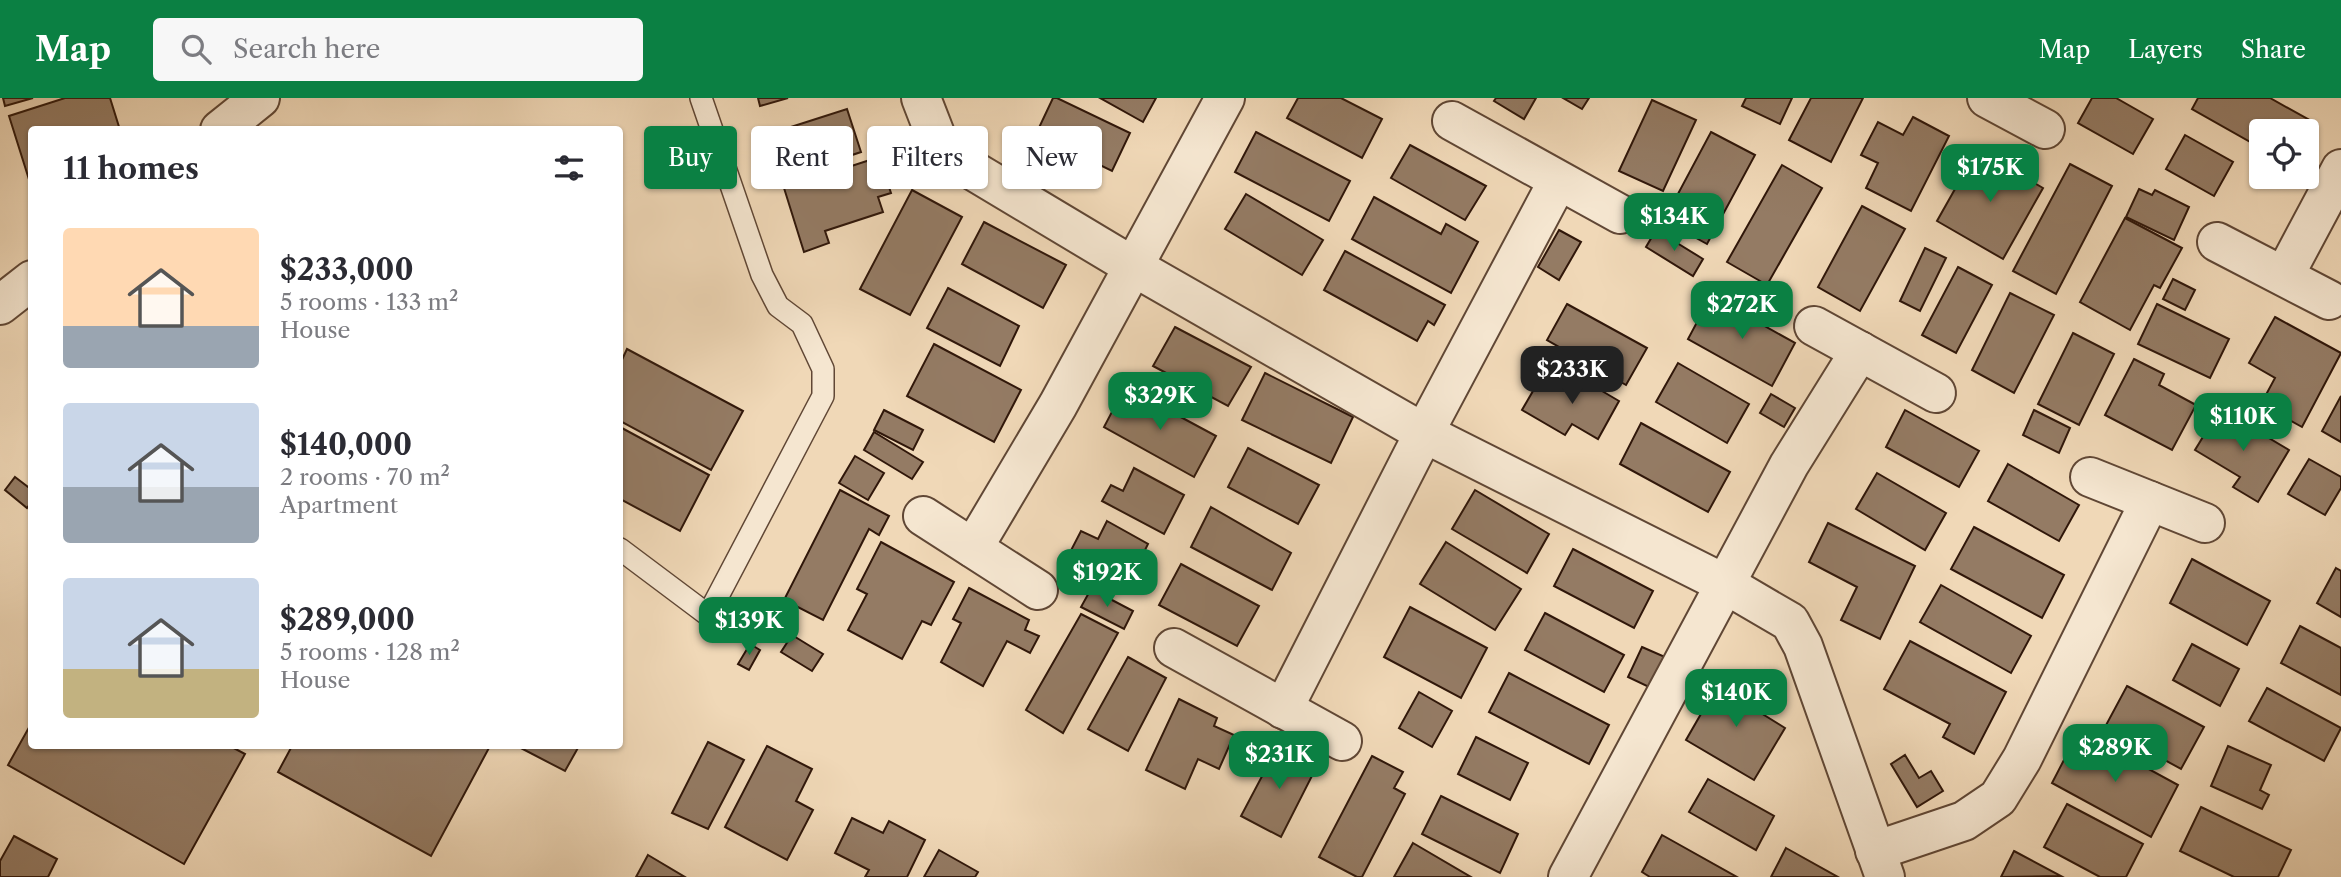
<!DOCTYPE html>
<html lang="en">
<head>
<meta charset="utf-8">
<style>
	body { margin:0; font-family:"Libre Caslon Text",serif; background:#f7f7f7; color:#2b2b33; height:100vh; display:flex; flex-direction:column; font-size:26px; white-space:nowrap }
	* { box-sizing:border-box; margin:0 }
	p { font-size:23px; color:#7c7c81 }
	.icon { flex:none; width:38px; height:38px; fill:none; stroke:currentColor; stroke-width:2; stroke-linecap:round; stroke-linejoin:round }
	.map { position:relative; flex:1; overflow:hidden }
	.drawer { position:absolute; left:28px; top:28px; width:595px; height:623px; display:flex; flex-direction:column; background:#fff; border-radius:7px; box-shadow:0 2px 5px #0004 }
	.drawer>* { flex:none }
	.banner { position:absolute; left:644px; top:28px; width:665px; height:63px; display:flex; gap:14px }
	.controls { position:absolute; left:2249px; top:21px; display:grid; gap:14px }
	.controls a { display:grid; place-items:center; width:70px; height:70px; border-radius:7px; background:#fff; box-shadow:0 2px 5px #0004; font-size:35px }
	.price { position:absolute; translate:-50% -60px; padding:0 16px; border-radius:14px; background:#0b8043; color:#fff; font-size:23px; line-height:46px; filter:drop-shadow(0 2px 4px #0008) }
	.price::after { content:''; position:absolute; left:50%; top:42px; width:21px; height:16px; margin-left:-10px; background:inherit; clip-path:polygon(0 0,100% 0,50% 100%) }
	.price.selected { background:#222; color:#fff }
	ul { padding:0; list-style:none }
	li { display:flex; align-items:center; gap:21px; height:175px; padding:0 35px }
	li span { display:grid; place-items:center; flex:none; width:196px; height:140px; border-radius:7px; color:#555 }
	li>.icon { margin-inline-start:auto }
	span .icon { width:84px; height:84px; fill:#fffc; stroke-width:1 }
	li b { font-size:30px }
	h2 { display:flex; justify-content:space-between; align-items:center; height:84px; padding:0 35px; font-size:30px }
	.pill { padding:0 24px; border-radius:7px; background:#fff; box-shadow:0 2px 5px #0004; font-size:24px; line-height:63px }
	.pill.selected { background:#0b8043; color:#fff }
	header { display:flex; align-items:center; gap:42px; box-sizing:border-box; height:98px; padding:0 35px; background:#0b8043; color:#fff }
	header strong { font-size:33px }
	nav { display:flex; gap:38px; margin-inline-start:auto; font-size:24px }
	.search { width:490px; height:63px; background:#f7f7f7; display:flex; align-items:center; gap:18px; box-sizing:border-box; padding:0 24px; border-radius:7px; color:#7c7c81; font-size:26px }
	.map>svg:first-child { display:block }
</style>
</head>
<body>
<header>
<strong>Map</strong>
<div class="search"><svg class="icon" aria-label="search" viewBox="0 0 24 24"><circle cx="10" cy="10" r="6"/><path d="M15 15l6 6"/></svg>Search here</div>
<nav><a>Map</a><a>Layers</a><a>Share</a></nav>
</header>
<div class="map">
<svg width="2341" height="779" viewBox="0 0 2341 779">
	<rect width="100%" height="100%" fill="#f0d8b7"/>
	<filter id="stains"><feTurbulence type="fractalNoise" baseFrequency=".00286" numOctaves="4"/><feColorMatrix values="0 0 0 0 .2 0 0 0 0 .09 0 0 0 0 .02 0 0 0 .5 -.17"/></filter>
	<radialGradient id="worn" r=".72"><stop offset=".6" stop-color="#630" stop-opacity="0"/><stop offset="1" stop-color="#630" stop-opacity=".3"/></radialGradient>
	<g fill="#947b64" stroke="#30170a" stroke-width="2">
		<polygon points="3,0 33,0 5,8"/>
		<polygon points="65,0 110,0 120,32 32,32 32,91 9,18"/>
		<polygon points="758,0 788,0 760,8"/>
		<polygon points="1053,0 1057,0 1130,35 1112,73 1036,36"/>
		<polygon points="1100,0 1156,0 1143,24"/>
		<polygon points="1298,0 1341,0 1382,21 1362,60 1287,20"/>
		<polygon points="1496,0 1536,0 1524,21 1494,3"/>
		<polygon points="1563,0 1589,0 1582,11"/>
		<polygon points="1746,0 1792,0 1780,26 1742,8"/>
		<polygon points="1811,0 1863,0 1831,64 1789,42"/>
		<polygon points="2092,0 2116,0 2153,21 2133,56 2078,25"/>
		<polygon points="2198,0 2270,0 2313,24 2306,36 2306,33 2261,33 2261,50 2192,11"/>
		<polygon points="1652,2 1696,22 1663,93 1619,73"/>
		<polygon points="847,11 861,54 780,81 766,37"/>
		<polygon points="1913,19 1949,38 1911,113 1866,90 1878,65 1861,57 1878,24 1903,37"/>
		<polygon points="1256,34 1350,83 1329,123 1235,74"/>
		<polygon points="1711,34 1755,57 1707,146 1664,122"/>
		<polygon points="2185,37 2233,64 2214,98 2166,71"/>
		<polygon points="1410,47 1486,88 1465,122 1391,80"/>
		<polygon points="1977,52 2043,90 2003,161 1937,123"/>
		<polygon points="879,59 891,95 878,99 883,114 825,133 829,145 804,154 784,90"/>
		<polygon points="2070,66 2112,88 2056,196 2013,173"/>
		<polygon points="1782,67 1822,90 1767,187 1727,164"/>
		<polygon points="2139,91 2152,97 2155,92 2189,109 2174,142 2126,119"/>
		<polygon points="912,92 962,119 910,217 860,191"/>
		<polygon points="1246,96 1323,142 1302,177 1225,131"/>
		<polygon points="1374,99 1441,136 1446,126 1478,144 1451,195 1352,141"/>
		<polygon points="1862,108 1905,131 1860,213 1818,189"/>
		<polygon points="2125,120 2182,150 2160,190 2154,187 2130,232 2080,204"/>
		<polygon points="984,124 1066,167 1043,210 962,166"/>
		<polygon points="1559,132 1581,144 1559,182 1538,169"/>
		<polygon points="1656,132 1703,161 1693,178 1646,149"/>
		<polygon points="1925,150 1946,160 1920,213 1900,203"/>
		<polygon points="1345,153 1445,207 1434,227 1428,223 1417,243 1324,192"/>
		<polygon points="1958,169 1992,187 1956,255 1922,237"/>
		<polygon points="2173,181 2195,192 2185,212 2163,201"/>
		<polygon points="948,190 1019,228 1000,268 927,230"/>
		<polygon points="2010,195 2054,217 2014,295 1972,272"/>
		<polygon points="1711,198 1795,245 1772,288 1688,241"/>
		<polygon points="1567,206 1647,250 1626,287 1547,242"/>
		<polygon points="2157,206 2229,241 2210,280 2138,246"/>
		<polygon points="2275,219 2341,255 2302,329 2261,306 2275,280 2249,265"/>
		<polygon points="1175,229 1251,269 1228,308 1153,268"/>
		<polygon points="2073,235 2114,256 2079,327 2038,306"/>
		<polygon points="934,246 1021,292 994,344 907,298"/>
		<polygon points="627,251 743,313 711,372 620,323 620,266"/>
		<polygon points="2134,261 2164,276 2159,287 2196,307 2172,352 2105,317"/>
		<polygon points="1678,265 1749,306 1727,345 1656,304"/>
		<polygon points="1568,273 1619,303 1598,341 1572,326 1565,337 1522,312 1540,281 1557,292"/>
		<polygon points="1265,275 1353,319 1331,365 1242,322"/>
		<polygon points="1125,289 1216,338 1194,379 1104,329"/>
		<polygon points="1771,296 1795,310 1784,329 1760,315"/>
		<polygon points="2341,298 2341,344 2322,333"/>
		<polygon points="2220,311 2289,352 2258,404 2233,389 2240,379 2195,352"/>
		<polygon points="884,312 923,332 913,352 874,332"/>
		<polygon points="1905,312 1979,353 1959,389 1886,349"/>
		<polygon points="2034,312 2070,330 2059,355 2023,337"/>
		<polygon points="1641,325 1730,374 1708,414 1620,366"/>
		<polygon points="620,329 709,377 680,433 620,401"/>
		<polygon points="874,334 923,364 912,381 864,352"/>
		<polygon points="1248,350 1319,387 1298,426 1228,389"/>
		<polygon points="855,358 884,375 868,402 839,385"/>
		<polygon points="2309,361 2341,379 2341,390 2325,417 2288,396"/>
		<polygon points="2008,366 2079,407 2059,443 1988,403"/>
		<polygon points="1134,370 1184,397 1164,436 1102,403 1111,387 1123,393"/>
		<polygon points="1877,375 1946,415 1925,452 1856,411"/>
		<polygon points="15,379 32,392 32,404 27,410 5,392"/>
		<polygon points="840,392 889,418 879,437 869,431 823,522 784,502"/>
		<polygon points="1475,392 1549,436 1527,475 1452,431"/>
		<polygon points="1211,409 1291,455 1272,492 1191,449"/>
		<polygon points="1107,423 1148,446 1124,495 1065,464 1081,433 1098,441"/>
		<polygon points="1828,425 1915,468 1880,541 1841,522 1857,489 1809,464"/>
		<polygon points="1974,429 2064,477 2042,520 1951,471"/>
		<polygon points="881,444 954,484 931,527 922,523 902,561 848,532 867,496 857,491"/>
		<polygon points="1446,444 1521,491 1495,532 1420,486"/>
		<polygon points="1573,451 1653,493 1634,530 1554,488"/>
		<polygon points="2192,461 2270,503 2247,547 2170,505"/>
		<polygon points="1181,466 1259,508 1237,548 1159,507"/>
		<polygon points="2336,470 2341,473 2341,519 2317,505"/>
		<polygon points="1941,487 2031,538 2011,575 1920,524"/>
		<polygon points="969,490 1029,522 1025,532 1039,538 1030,555 1007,543 983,588 941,564 961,525 953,521"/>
		<polygon points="1091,491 1133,513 1124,531 1081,509"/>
		<polygon points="1410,509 1487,550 1461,600 1384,559"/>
		<polygon points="1545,515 1624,557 1604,594 1525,552"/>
		<polygon points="1081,516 1118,535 1063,635 1026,612"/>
		<polygon points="2300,528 2341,550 2341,597 2281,565"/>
		<polygon points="792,537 823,556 812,573 781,554"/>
		<polygon points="1910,543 2006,594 1974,656 1943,639 1950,626 1884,591"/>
		<polygon points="750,546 760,552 749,572 738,566"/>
		<polygon points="2192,546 2239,571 2220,608 2173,582"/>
		<polygon points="1642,549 1665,559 1651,590 1628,579"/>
		<polygon points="1128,559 1166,580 1128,653 1088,631"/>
		<polygon points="1509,575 1609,627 1589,666 1489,614"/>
		<polygon points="1724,576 1763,600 1756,612 1785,630 1754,682 1686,642"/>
		<polygon points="2127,588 2204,629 2181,671 2105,629"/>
		<polygon points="2267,590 2341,630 2324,663 2249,623"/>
		<polygon points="1419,594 1452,613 1432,649 1399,630"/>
		<polygon points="1179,601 1217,620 1214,628 1234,637 1219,671 1198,661 1185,691 1146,672"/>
		<polygon points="32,624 32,648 230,648 245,656 184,766 8,667"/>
		<polygon points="2079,633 2178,687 2151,739 2052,685"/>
		<polygon points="1476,639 1528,665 1510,702 1458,676"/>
		<polygon points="708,644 744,662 708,731 672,715"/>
		<polygon points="292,648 490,648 431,758 278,674"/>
		<polygon points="517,648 579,648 565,673"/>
		<polygon points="767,648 812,671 796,703 813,712 787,762 725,729"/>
		<polygon points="1278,648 1317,668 1281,739 1241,718"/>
		<polygon points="2228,648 2271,667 2260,692 2269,697 2262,711 2211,688"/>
		<polygon points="1905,657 1919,680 1931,673 1943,693 1917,709 1891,666"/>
		<polygon points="1372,658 1403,674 1394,690 1405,696 1362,779 1357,779 1319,759"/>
		<polygon points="1708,681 1774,718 1756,752 1689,714"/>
		<polygon points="1441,698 1518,736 1500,775 1422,736"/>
		<polygon points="2067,706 2143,746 2126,779 2100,779 2044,749"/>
		<polygon points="2201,709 2291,752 2278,779 2234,779 2180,753"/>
		<polygon points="852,720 883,735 889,723 925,742 907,779 865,779 869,772 835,755"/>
		<polygon points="1662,737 1737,779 1650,779 1642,774"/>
		<polygon points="14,738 57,761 48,779 0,779 0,763"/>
		<polygon points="1413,745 1471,779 1394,779"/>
		<polygon points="1786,750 1838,779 1771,779"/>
		<polygon points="939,752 978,774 975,779 924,779"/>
		<polygon points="2014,753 2061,778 2001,779"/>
		<polygon points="648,757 685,779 636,779"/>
	</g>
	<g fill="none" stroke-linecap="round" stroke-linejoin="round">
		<g stroke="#604735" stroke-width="24">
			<polyline id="service" points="620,451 708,517 823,298 823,271 802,226 778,208 762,177 701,0"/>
		</g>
		<g stroke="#604735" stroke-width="42">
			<g id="minor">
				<polyline points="921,0 942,54 1134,169 1424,335 1725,486 1790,524 1803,548 1885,779"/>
				<polyline points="1987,0 2045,31"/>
				<polyline points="1452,23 1620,116"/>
				<polyline points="220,32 260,0"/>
				<polyline points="2217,144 2329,202"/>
				<polyline points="2284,178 2341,71"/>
				<polyline points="0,207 32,182"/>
				<polyline points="1814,228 1936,295"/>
				<polyline points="2090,379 2205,425"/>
				<polyline points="923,418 1038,492"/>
				<polyline points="973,450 1058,307 1225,0"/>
				<polyline points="1174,550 1342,643"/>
				<polyline points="1283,611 1424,335 1558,83"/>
				<polyline points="1875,753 1964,723 1998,700 2022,661 2150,403"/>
				<polyline points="1568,779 1789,367 1860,253"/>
			</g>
		</g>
		<use href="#service" stroke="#f5e6d0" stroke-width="21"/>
		<use href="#minor" stroke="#f5e6d0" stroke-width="38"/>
	</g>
	<rect width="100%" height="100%" filter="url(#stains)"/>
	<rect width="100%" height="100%" fill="url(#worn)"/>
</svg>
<div class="controls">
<a><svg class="icon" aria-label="locate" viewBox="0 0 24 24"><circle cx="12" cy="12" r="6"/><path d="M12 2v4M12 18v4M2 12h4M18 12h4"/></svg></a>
</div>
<b class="price" style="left:1990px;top:106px">$175K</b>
<b class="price" style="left:1674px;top:155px">$134K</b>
<b class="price" style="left:1742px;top:243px">$272K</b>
<b class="price selected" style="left:1572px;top:308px">$233K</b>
<b class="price" style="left:1160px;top:334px">$329K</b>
<b class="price" style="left:2243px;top:355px">$110K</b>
<b class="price" style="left:1107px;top:511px">$192K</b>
<b class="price" style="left:749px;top:559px">$139K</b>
<b class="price" style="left:1736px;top:631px">$140K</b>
<b class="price" style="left:2115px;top:686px">$289K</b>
<b class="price" style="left:1279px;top:693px">$231K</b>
<div class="banner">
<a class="pill selected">Buy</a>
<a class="pill">Rent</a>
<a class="pill">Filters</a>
<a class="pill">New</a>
</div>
<section class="drawer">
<h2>11 homes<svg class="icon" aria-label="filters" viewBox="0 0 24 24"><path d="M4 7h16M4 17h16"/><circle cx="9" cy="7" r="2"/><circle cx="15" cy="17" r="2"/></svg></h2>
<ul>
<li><span style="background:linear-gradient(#ffd9b3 70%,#9aa5b1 0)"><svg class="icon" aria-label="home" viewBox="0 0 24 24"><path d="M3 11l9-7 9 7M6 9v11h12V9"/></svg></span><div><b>$233,000</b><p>5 rooms · 133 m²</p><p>House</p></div></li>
<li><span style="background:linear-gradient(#c9d6e8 60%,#9aa5b1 0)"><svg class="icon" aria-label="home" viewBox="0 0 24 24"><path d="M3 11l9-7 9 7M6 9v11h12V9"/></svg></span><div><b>$140,000</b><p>2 rooms · 70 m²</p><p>Apartment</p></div></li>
<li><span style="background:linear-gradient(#c9d6e8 65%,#c2b280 0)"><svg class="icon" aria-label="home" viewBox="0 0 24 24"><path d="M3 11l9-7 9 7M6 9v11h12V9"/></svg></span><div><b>$289,000</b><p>5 rooms · 128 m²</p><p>House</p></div></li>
</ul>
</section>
</div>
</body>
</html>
